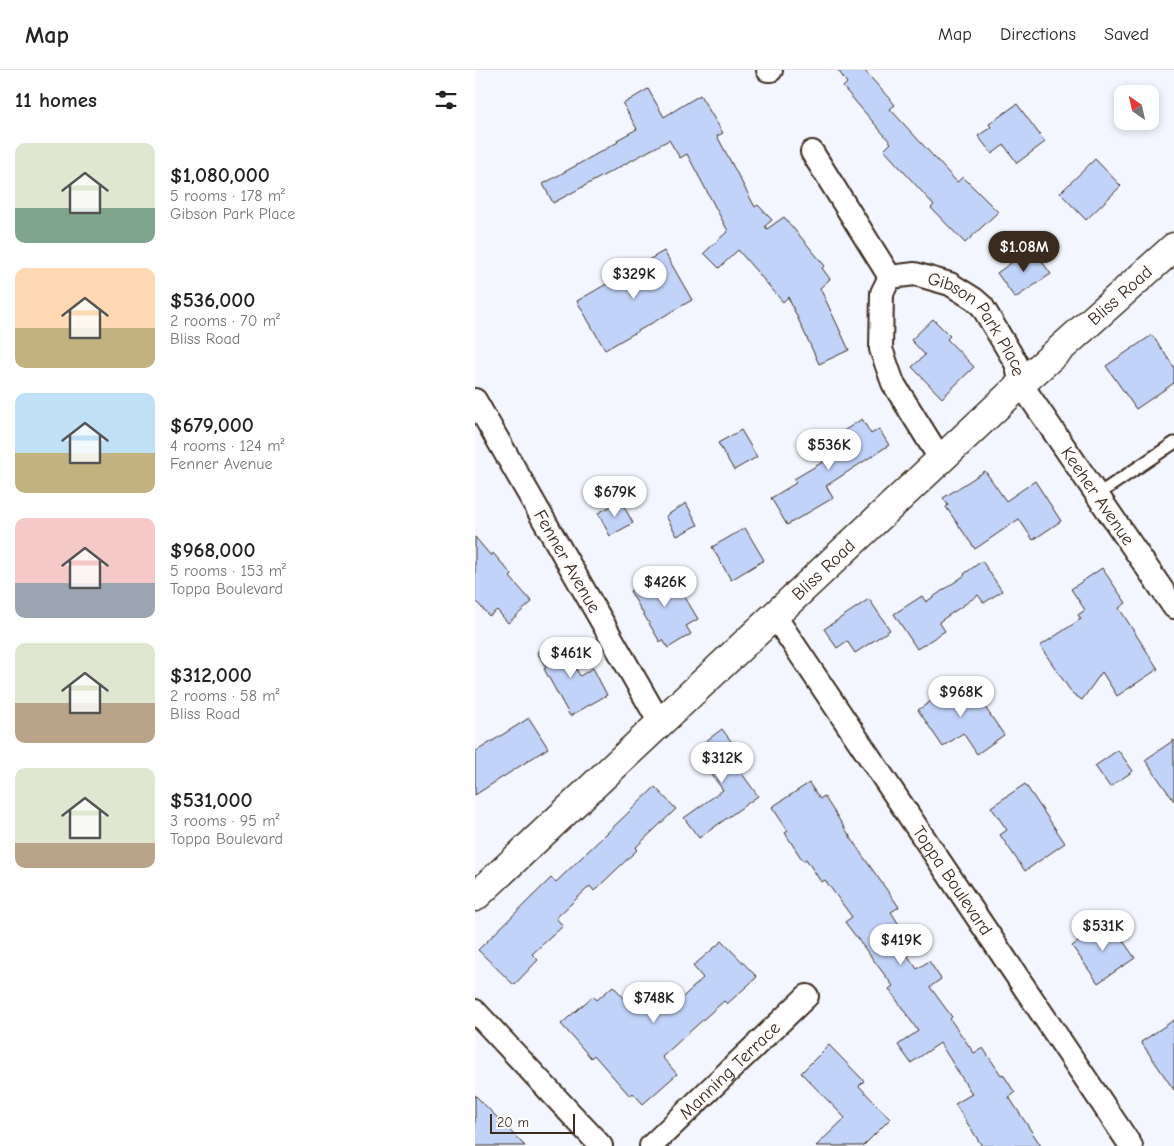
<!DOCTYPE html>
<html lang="en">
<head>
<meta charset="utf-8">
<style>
	body { margin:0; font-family:"Comic Neue",sans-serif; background:#f2f2f2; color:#222; height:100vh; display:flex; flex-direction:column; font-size:19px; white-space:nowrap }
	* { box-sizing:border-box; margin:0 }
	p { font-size:16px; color:#767676 }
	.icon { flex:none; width:28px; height:28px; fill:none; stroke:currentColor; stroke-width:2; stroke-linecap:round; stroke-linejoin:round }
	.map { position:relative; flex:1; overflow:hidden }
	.side { display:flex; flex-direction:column; background:#fff; width:475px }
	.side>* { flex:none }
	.needle { width:32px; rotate:326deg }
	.tools { position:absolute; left:639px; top:15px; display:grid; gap:10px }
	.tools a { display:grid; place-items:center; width:45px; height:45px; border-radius:10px; background:#fff; box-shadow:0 2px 8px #0003; font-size:25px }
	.scale { position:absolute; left:15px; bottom:12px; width:85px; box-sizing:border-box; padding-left:5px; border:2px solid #3b2a1e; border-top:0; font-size:14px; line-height:18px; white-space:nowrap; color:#3b2a1e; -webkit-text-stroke:4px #fff; paint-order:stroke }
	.price { position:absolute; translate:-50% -42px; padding:0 11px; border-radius:18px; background:#fff; color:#222; font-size:16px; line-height:32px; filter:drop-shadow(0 1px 2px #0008) }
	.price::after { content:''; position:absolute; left:50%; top:30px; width:15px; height:11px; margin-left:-8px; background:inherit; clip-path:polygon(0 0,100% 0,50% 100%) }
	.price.selected { background:#3b2a1e; color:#fff }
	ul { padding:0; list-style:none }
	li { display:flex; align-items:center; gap:15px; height:125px; padding:0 15px }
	li span { display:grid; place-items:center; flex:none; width:140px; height:100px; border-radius:10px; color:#555 }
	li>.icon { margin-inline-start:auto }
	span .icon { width:60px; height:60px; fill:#fffc; stroke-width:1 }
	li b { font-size:21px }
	h2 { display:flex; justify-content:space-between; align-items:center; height:60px; padding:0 15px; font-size:21px }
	header { display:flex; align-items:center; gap:30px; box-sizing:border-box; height:70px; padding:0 25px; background:#fff; border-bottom:1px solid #e0e0e0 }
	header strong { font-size:24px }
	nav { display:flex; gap:28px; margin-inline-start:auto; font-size:18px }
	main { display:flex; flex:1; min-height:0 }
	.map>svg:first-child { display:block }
</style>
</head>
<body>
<header>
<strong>Map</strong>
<nav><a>Map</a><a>Directions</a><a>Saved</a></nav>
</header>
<main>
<section class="side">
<h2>11 homes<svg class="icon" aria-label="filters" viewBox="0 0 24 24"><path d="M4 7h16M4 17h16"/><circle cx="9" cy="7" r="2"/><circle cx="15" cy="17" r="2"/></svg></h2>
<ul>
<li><span style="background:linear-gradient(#dfe7d0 65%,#7fa58c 0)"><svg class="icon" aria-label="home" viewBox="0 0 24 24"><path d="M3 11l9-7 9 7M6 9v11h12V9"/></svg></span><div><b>$1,080,000</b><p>5 rooms · 178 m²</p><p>Gibson Park Place</p></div></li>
<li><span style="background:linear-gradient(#ffd9b3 60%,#c2b280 0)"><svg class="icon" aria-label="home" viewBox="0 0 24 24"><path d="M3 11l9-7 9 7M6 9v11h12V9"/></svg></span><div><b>$536,000</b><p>2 rooms · 70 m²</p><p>Bliss Road</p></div></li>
<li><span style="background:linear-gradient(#bfe0f5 60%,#c2b280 0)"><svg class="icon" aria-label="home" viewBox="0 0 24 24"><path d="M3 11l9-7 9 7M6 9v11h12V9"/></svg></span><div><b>$679,000</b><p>4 rooms · 124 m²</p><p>Fenner Avenue</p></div></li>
<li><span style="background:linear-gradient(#f6c9c9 65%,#9aa5b1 0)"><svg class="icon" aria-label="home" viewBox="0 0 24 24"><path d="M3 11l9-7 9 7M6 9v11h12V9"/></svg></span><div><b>$968,000</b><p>5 rooms · 153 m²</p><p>Toppa Boulevard</p></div></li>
<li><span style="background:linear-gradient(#dfe7d0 60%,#b9a48a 0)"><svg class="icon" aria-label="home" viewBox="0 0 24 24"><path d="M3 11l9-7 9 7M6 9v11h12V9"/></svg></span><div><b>$312,000</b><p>2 rooms · 58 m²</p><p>Bliss Road</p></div></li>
<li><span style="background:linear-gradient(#dfe7d0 75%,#b9a48a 0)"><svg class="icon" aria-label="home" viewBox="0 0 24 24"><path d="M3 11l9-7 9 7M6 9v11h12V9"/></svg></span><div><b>$531,000</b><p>3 rooms · 95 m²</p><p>Toppa Boulevard</p></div></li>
</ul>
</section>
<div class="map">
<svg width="699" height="1076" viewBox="0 0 699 1076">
	<rect width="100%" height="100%" fill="#f3f6fe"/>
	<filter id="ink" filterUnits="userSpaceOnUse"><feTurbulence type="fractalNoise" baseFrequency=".02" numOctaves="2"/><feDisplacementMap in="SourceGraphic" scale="10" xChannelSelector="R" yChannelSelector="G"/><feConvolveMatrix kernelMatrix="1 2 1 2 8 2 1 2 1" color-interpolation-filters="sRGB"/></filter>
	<g filter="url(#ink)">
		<g fill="#c2d3f9" stroke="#3b2a1e">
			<polygon points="363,0 389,0 420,35 415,39 482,112 488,107 523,142 490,173 456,138 459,135 409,80 416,73 368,17 372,13"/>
			<polygon points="173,19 189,47 225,25 248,63 242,66 280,137 283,135 297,150 290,156 292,159 309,147 350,196 347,198 355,209 345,218 374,280 344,294 313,227 308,232 263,180 244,198 229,183 253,161 212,84 205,88 194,70 78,133 68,114 143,72 142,70 162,59 148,34"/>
			<polygon points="542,34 570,72 542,93 529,75 517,84 503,66 516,57 514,54"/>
			<polygon points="620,89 646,116 611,150 585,123"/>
			<polygon points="557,178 576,204 540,228 522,203"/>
			<polygon points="189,181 217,230 130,280 102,231"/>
			<polygon points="458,249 475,266 472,269 499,297 467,328 437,297 450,285 436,270"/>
			<polygon points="677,265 699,297 699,313 661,339 631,296"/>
			<polygon points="387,349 396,364 404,359 414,375 351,416 358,428 312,455 296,428 321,413 319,409 353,389 344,377"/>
			<polygon points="266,360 282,387 259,400 243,373"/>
			<polygon points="510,401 531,431 560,411 586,451 558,470 544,449 500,479 471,437 473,435 468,428"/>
			<polygon points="146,431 158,453 135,466 123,443"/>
			<polygon points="211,433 223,455 202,466 191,446"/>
			<polygon points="270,458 289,490 256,510 237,477"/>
			<polygon points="0,467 16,486 18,483 37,505 35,507 57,532 33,553 22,540 14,546 0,530"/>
			<polygon points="507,491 527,521 509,533 503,525 464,552 470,561 442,579 419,544 447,526 451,532 490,505 489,504"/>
			<polygon points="627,498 651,533 644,538 683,599 642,626 627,602 607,630 597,623 565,576 606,549 603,545 610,540 596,519"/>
			<polygon points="193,499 223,549 211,556 216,564 193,578 188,570 185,572 155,521"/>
			<polygon points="394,529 415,560 380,583 372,571 362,578 349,559"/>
			<polygon points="85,570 105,606 118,598 132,625 95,646 69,599 71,598 62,582"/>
			<polygon points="490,608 529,665 502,684 488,663 468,677 443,640"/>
			<polygon points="54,648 73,678 0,725 0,682"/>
			<polygon points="247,659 274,695 265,701 283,726 224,768 209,748 248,720 219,680"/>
			<polygon points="699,670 699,731 670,690"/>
			<polygon points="643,680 658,701 635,717 620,696"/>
			<polygon points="334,713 345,729 349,726 387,785 424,837 416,842 425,856 416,862 442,899 454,891 466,909 455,917 477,947 475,949 499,983 508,978 526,1005 528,1004 540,1023 534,1027 566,1076 507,1076 480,1034 497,1024 465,973 436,993 423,975 443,961 414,919 418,916 370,852 377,847 350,810 346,812 331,789 328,791 310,763 313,761 297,737"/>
			<polygon points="550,714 590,773 550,801 525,765 532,760 516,737"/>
			<polygon points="180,717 201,739 160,778 162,780 119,821 115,816 81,848 88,856 57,884 63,890 39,915 3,880 76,808 81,812"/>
			<polygon points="634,851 660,888 623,913 597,876"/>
			<polygon points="247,871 282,907 252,934 249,931 232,946 187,987 202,1004 168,1034 158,1023 155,1026 119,985 116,988 86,954 118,926 122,930 138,916 159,939 175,922 194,940 228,908 218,896"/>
			<polygon points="699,950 699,1020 666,972"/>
			<polygon points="354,975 389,1011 384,1016 415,1049 388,1076 341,1076 370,1048 326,1003"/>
			<polygon points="0,1025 50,1076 0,1076"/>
		</g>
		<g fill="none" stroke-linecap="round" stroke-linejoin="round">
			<g stroke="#3b2a1e" stroke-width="15">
				<polyline id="service" points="622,425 699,373"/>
			</g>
			<g stroke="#3b2a1e" stroke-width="26">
				<g id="minor">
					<polyline points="293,0 296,0"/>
					<polyline points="337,82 415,207"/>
					<path id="s1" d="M0 330 185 653"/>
					<path id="s2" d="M466 390 418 313 406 279 407 223 415 207 440 204 475 214 499 229 507 236 541 293 546 314 699 537"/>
					<path id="s3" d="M299 545 656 1076"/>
					<polyline points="0,941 126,1076"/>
					<path id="s4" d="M176 1076 332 926"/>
				</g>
			</g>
			<g stroke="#3b2a1e" stroke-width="31">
				<g id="tertiary">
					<path id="s5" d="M0 827 546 314 699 177"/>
				</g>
			</g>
			<use href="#service" stroke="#fff" stroke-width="11"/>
			<use href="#minor" stroke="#fff" stroke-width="22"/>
			<use href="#tertiary" stroke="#fff" stroke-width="28"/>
		</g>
	</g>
	<g text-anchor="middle" stroke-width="4" stroke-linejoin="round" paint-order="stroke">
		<g font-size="18" fill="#3b2a1e" stroke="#fff">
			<text dy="6" stroke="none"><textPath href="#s5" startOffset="882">Bliss Road</textPath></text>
			<text dy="6" stroke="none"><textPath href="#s2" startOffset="310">Gibson Park Place</textPath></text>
			<text dy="6" stroke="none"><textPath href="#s2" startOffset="525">Keeher Avenue</textPath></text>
			<text dy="6" stroke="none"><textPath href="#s1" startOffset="186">Fenner Avenue</textPath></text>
			<text dy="6" stroke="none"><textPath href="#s5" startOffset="478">Bliss Road</textPath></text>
			<text dy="6" stroke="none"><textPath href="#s3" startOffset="320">Toppa Boulevard</textPath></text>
			<text dy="6" stroke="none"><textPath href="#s4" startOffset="109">Manning Terrace</textPath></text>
		</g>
	</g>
</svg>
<div class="tools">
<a><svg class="needle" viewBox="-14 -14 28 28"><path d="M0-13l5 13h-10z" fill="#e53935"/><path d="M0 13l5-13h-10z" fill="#767676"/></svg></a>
</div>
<div class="scale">20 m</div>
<b class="price selected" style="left:549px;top:203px">$1.08M</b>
<b class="price" style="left:159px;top:230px">$329K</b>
<b class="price" style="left:354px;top:401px">$536K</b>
<b class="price" style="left:140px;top:448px">$679K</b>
<b class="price" style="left:190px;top:538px">$426K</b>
<b class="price" style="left:96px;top:609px">$461K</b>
<b class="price" style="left:486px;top:648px">$968K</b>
<b class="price" style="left:247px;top:714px">$312K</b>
<b class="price" style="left:628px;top:882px">$531K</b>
<b class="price" style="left:426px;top:896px">$419K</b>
<b class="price" style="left:179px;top:954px">$748K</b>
</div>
</main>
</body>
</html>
